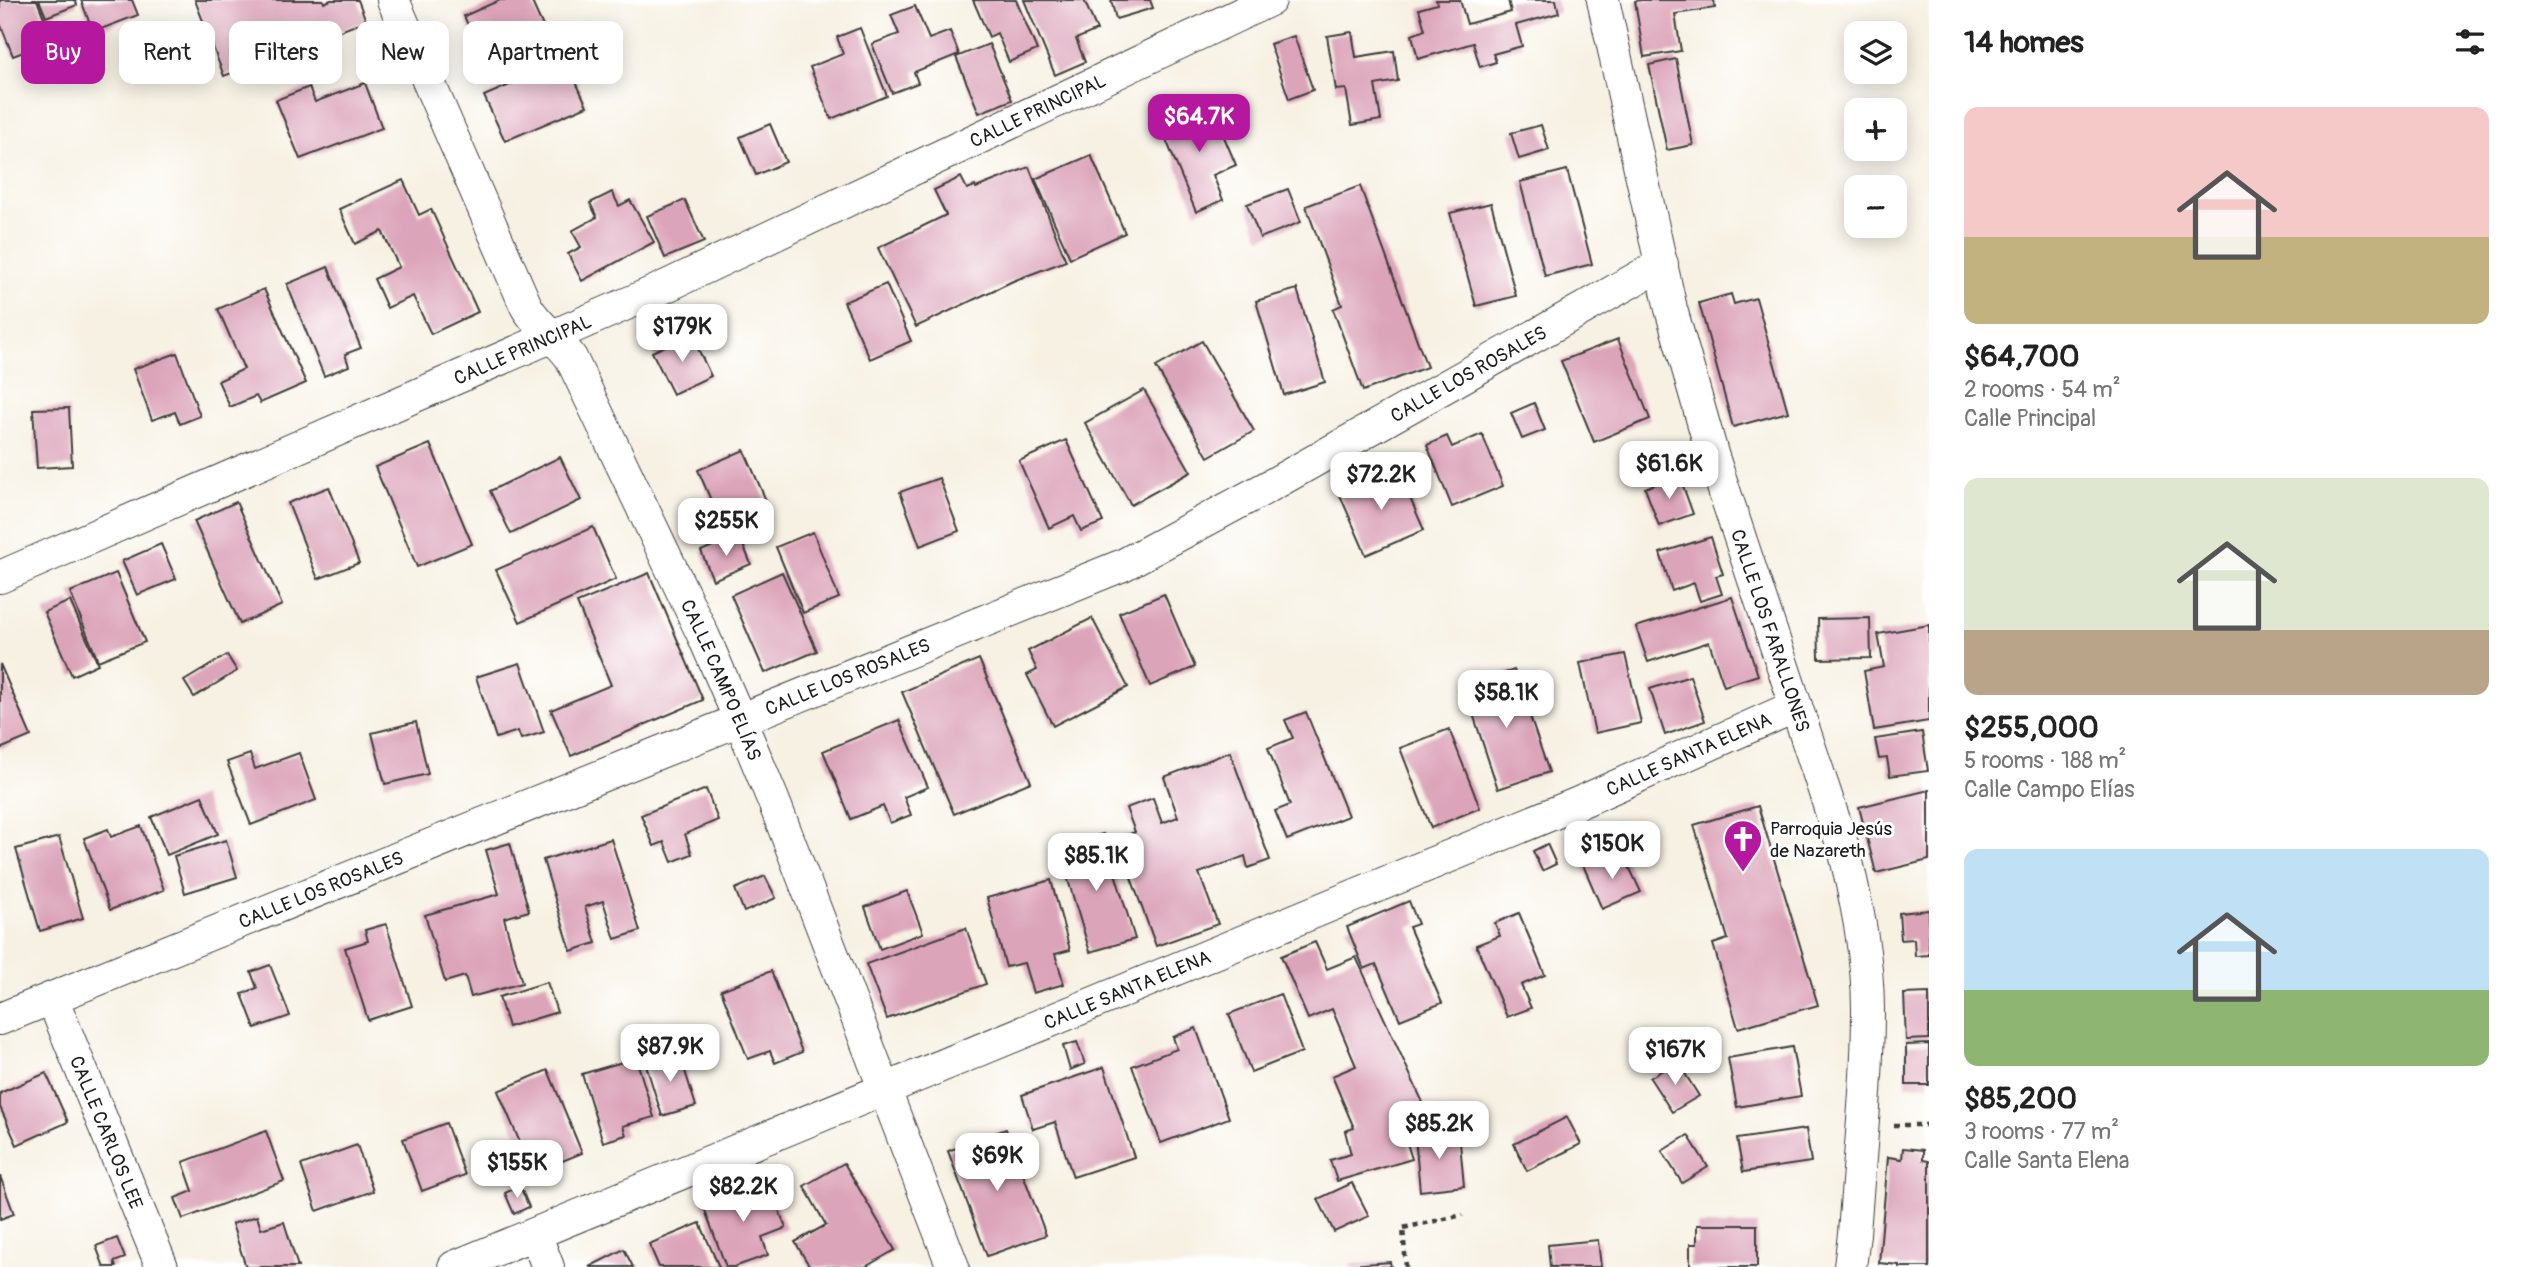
<!DOCTYPE html>
<html lang="en">
<head>
<meta charset="utf-8">
<style>
	body { margin:0; font-family:Pangolin,sans-serif; background:#f6f6f6; color:#222; height:100vh; display:flex; flex-direction:column; font-size:26px; white-space:nowrap }
	* { box-sizing:border-box; margin:0 }
	p { font-size:23px; color:#767676 }
	.icon { flex:none; width:38px; height:38px; fill:none; stroke:currentColor; stroke-width:2; stroke-linecap:round; stroke-linejoin:round }
	.map { position:relative; flex:1; overflow:hidden }
	.side { display:flex; flex-direction:column; background:#fff; width:595px }
	.side>* { flex:none }
	.banner { position:absolute; left:21px; top:21px; width:665px; height:63px; display:flex; gap:14px }
	.tools { position:absolute; left:1844px; top:21px; display:grid; gap:14px }
	.tools a { display:grid; place-items:center; width:63px; height:63px; border-radius:14px; background:#fff; box-shadow:0 4px 18px #0003; font-size:35px }
	.price { position:absolute; translate:-50% -60px; padding:0 16px; border-radius:14px; background:#fff; color:#222; font-size:23px; line-height:46px; filter:drop-shadow(0 2px 4px #0008) }
	.price::after { content:''; position:absolute; left:50%; top:42px; width:21px; height:16px; margin-left:-10px; background:inherit; clip-path:polygon(0 0,100% 0,50% 100%) }
	.price.selected { background:#b5179e; color:#fff }
	ul { padding:0; list-style:none }
	li { display:grid; align-content:center; gap:14px; height:371px; padding:0 35px }
	li span { display:grid; place-items:center; height:217px; border-radius:14px; color:#555 }
	li>.icon { margin-inline-start:auto }
	span .icon { width:126px; height:126px; fill:#fffc; stroke-width:1 }
	li b { font-size:30px }
	h2 { display:flex; justify-content:space-between; align-items:center; height:84px; padding:0 35px; font-size:30px }
	.tag { padding:0 24px; border-radius:14px; background:#fff; box-shadow:0 4px 18px #0003; font-size:24px; line-height:63px }
	.tag.selected { background:#b5179e; color:#fff }
	main { display:flex; flex:1; min-height:0 }
	.map>svg:first-child { display:block }
</style>
</head>
<body>
<main>
<div class="map">
<svg width="1929" height="1267" viewBox="0 0 1929 1267">
	<rect width="100%" height="100%" fill="#fff"/>
	<filter id="ink" filterUnits="userSpaceOnUse"><feTurbulence type="fractalNoise" baseFrequency=".0143" numOctaves="2"/><feDisplacementMap in="SourceGraphic" scale="14" xChannelSelector="R" yChannelSelector="G"/><feConvolveMatrix kernelMatrix="1 2 1 2 8 2 1 2 1" color-interpolation-filters="sRGB"/></filter>
	<filter id="wash" filterUnits="userSpaceOnUse"><feTurbulence type="fractalNoise" baseFrequency=".00686" numOctaves="4" result="noise"/><feDisplacementMap in="SourceGraphic" scale="28" xChannelSelector="R" yChannelSelector="G"/><feGaussianBlur stdDeviation="1.57" result="paint"/><feColorMatrix in="noise" values="0 0 0 0 0 0 0 0 0 0 0 0 0 0 0 0 0 1.4 0 .05"/><feComposite in="paint" operator="in"/></filter>
	<g filter="url(#wash)">
		<rect width="100%" height="100%" fill="#f7f1e3"/>
		<g id="blocks">
			<g fill="#dca4b9">
				<polygon points="0,0 37,0 53,41 13,56 0,23"/>
				<polygon points="39,0 75,0 77,5 46,17"/>
				<polygon points="81,0 132,0 138,15 93,32"/>
				<polygon points="195,0 323,0 324,3 331,0 358,0 366,21 224,76"/>
				<polygon points="500,0 531,0 546,33 483,60 464,16"/>
				<polygon points="973,0 1016,0 1037,50 1009,62 997,33 989,37"/>
				<polygon points="1024,0 1084,0 1097,30 1076,39 1085,62 1055,75"/>
				<polygon points="1111,0 1150,0 1153,8 1116,19"/>
				<polygon points="1436,0 1460,0 1467,24 1511,12 1508,0 1556,0 1559,13 1516,25 1522,46 1493,54 1496,62 1480,67 1473,43 1418,59 1412,35 1425,30 1419,9 1437,4"/>
				<polygon points="1642,0 1714,0 1715,8 1675,14 1681,51 1644,57 1635,1"/>
				<polygon points="915,6 929,39 950,31 959,54 914,72 918,83 892,93 872,44 899,34 891,15"/>
				<polygon points="860,28 887,96 831,119 810,67 843,54 837,37"/>
				<polygon points="1352,32 1356,57 1394,51 1398,81 1375,85 1381,120 1352,125 1346,89 1336,90 1327,36"/>
				<polygon points="576,35 593,75 576,82 587,106 505,141 484,96 542,71 534,53"/>
				<polygon points="1294,36 1313,90 1289,99 1270,44"/>
				<polygon points="989,44 1012,100 979,113 956,57"/>
				<polygon points="1676,59 1693,145 1667,150 1649,65"/>
				<polygon points="365,83 382,128 300,159 276,100 309,87 315,102"/>
				<polygon points="1210,104 1236,165 1213,175 1223,200 1196,212 1160,125"/>
				<polygon points="770,124 786,162 756,175 740,137"/>
				<polygon points="1541,125 1549,150 1519,159 1511,133"/>
				<polygon points="1091,155 1125,233 1070,258 1035,179"/>
				<polygon points="1029,167 1066,261 1013,281 916,327 878,248 946,215 934,190 961,177 967,189 975,186 976,188"/>
				<polygon points="1567,170 1592,264 1545,276 1520,182"/>
				<polygon points="403,180 419,215 431,209 478,312 431,334 413,296 387,308 374,279 399,267 382,231 355,244 339,209"/>
				<polygon points="1360,186 1427,367 1363,391 1333,309 1342,305 1306,206"/>
				<polygon points="1288,189 1301,222 1260,238 1247,204"/>
				<polygon points="612,192 619,206 630,200 654,242 582,281 568,254 581,247 572,231 597,217 590,203"/>
				<polygon points="685,200 704,242 665,258 647,216"/>
				<polygon points="1491,203 1516,296 1476,306 1450,213"/>
				<polygon points="328,267 361,348 345,354 349,366 324,376 287,284"/>
				<polygon points="886,284 911,341 870,359 844,302"/>
				<polygon points="264,289 306,383 260,403 256,396 230,407 218,381 244,369 218,309"/>
				<polygon points="1297,289 1325,382 1284,395 1256,301"/>
				<polygon points="1731,294 1734,304 1756,298 1788,412 1733,427 1699,303"/>
				<polygon points="691,334 711,376 673,394 652,352"/>
				<polygon points="1618,339 1650,419 1594,442 1561,361"/>
				<polygon points="1202,341 1254,431 1208,457 1156,367"/>
				<polygon points="177,353 200,416 180,424 175,412 152,420 133,369"/>
				<polygon points="1144,390 1191,472 1131,505 1085,423"/>
				<polygon points="1534,403 1545,430 1522,439 1511,413"/>
				<polygon points="69,408 72,466 37,468 33,409"/>
				<polygon points="1482,434 1503,486 1452,507 1427,445 1447,436 1452,447"/>
				<polygon points="1066,440 1103,522 1081,531 1074,516 1049,528 1019,461"/>
				<polygon points="430,444 472,544 417,567 375,467"/>
				<polygon points="744,450 768,505 722,526 698,470"/>
				<polygon points="560,457 581,500 511,534 490,491"/>
				<polygon points="1397,468 1424,530 1366,555 1339,493"/>
				<polygon points="1679,475 1693,514 1659,526 1645,488"/>
				<polygon points="939,478 959,531 920,546 900,492"/>
				<polygon points="329,487 359,563 318,579 288,503"/>
				<polygon points="236,502 282,605 240,624 194,521"/>
				<polygon points="593,527 616,579 520,622 496,570"/>
				<polygon points="813,532 839,598 803,613 776,547"/>
				<polygon points="739,535 751,564 713,580 701,551"/>
				<polygon points="1711,537 1723,574 1716,576 1722,594 1700,601 1694,583 1672,591 1660,553"/>
				<polygon points="161,544 176,579 137,595 122,561"/>
				<polygon points="782,572 817,651 765,673 731,595"/>
				<polygon points="116,573 145,642 98,661 70,592"/>
				<polygon points="649,573 703,700 571,756 551,710 611,685 577,603"/>
				<polygon points="1164,594 1195,667 1150,686 1119,613"/>
				<polygon points="1732,597 1758,675 1724,686 1709,642 1648,662 1636,627"/>
				<polygon points="70,601 98,664 72,676 44,612"/>
				<polygon points="1092,618 1128,687 1053,726 1027,675 1037,670 1028,651"/>
				<polygon points="1870,618 1871,658 1819,659 1818,619"/>
				<polygon points="1929,625 1929,721 1874,730 1864,671 1884,667 1878,634"/>
				<polygon points="1625,654 1641,723 1595,733 1580,663"/>
				<polygon points="227,655 237,671 194,697 184,681"/>
				<polygon points="979,659 1031,782 954,814 902,692"/>
				<polygon points="520,663 544,732 521,739 518,731 496,738 476,677"/>
				<polygon points="0,664 31,736 0,749"/>
				<polygon points="1514,670 1549,772 1498,789 1464,687"/>
				<polygon points="1690,676 1705,721 1665,735 1650,689"/>
				<polygon points="1306,712 1348,816 1287,840 1275,811 1290,805 1268,748 1293,738 1285,720"/>
				<polygon points="899,720 928,787 904,797 911,815 890,823 883,806 851,819 823,751"/>
				<polygon points="416,722 428,774 385,784 372,733"/>
				<polygon points="1449,729 1480,808 1431,828 1400,748"/>
				<polygon points="1922,732 1928,771 1890,776 1887,758 1879,759 1875,739"/>
				<polygon points="1230,752 1270,860 1248,868 1245,856 1199,873 1218,924 1156,946 1117,839 1135,832 1126,808 1153,798 1162,823 1178,817 1164,777"/>
				<polygon points="299,753 316,800 251,825 227,762 250,754 255,769"/>
				<polygon points="706,789 718,820 685,834 692,854 672,862 664,842 654,846 641,815"/>
				<polygon points="1929,790 1929,860 1876,873 1859,807"/>
				<polygon points="202,796 218,834 167,855 151,817"/>
				<polygon points="1758,806 1818,1005 1738,1028 1713,944 1728,939 1694,825"/>
				<polygon points="141,826 164,890 110,910 84,838 108,829 111,837"/>
				<polygon points="1103,834 1135,939 1090,952 1058,847"/>
				<polygon points="59,837 83,918 40,931 16,849"/>
				<polygon points="611,839 640,931 615,939 603,901 585,907 596,943 571,951 543,860"/>
				<polygon points="226,840 237,877 185,893 174,856"/>
				<polygon points="510,843 529,911 504,918 522,983 471,997 465,976 445,982 425,915 499,894 486,850"/>
				<polygon points="1547,844 1556,864 1542,871 1533,851"/>
				<polygon points="1604,856 1607,864 1624,856 1641,892 1602,909 1583,865"/>
				<polygon points="765,876 776,898 744,912 735,889"/>
				<polygon points="1051,880 1070,950 1055,954 1064,984 1033,993 1024,963 1006,967 987,898"/>
				<polygon points="907,891 923,933 880,949 865,907"/>
				<polygon points="1409,901 1418,924 1409,927 1442,1003 1400,1020 1376,964 1364,969 1347,927"/>
				<polygon points="1929,910 1929,955 1915,956 1914,939 1901,940 1899,913"/>
				<polygon points="1519,913 1545,975 1521,985 1531,1008 1507,1017 1476,945 1500,936 1495,923"/>
				<polygon points="386,924 412,1006 368,1020 345,948 368,941 365,930"/>
				<polygon points="966,928 986,984 887,1019 866,964"/>
				<polygon points="1315,942 1327,969 1356,957 1425,1107 1398,1115 1412,1159 1337,1181 1330,1160 1351,1154 1345,1131 1354,1128 1332,1076 1356,1066 1332,1009 1308,1019 1281,956"/>
				<polygon points="270,965 290,1016 255,1028 242,994 257,988 251,972"/>
				<polygon points="771,971 802,1052 775,1063 770,1051 748,1059 721,990"/>
				<polygon points="547,982 557,1012 508,1027 499,997"/>
				<polygon points="1929,993 1929,1039 1906,1040 1904,994"/>
				<polygon points="1280,994 1302,1052 1251,1072 1229,1014"/>
				<polygon points="1196,1028 1229,1118 1161,1143 1132,1066 1177,1049 1173,1037"/>
				<polygon points="1077,1042 1085,1064 1070,1070 1063,1046"/>
				<polygon points="1929,1044 1929,1085 1906,1085 1906,1045"/>
				<polygon points="1792,1047 1801,1096 1737,1107 1728,1058"/>
				<polygon points="679,1052 696,1106 662,1116 645,1062"/>
				<polygon points="636,1058 654,1117 623,1126 626,1135 603,1142 582,1074"/>
				<polygon points="1677,1061 1699,1096 1672,1112 1650,1078"/>
				<polygon points="1104,1067 1134,1157 1073,1177 1055,1122 1033,1129 1022,1095"/>
				<polygon points="548,1070 582,1153 533,1173 498,1091"/>
				<polygon points="46,1073 68,1122 17,1145 0,1107 0,1093"/>
				<polygon points="1567,1117 1581,1144 1527,1171 1514,1144"/>
				<polygon points="446,1123 465,1175 422,1191 403,1139"/>
				<polygon points="1006,1129 1046,1235 987,1256 948,1151"/>
				<polygon points="1806,1129 1811,1162 1743,1172 1737,1139"/>
				<polygon points="266,1131 284,1181 183,1219 175,1198 193,1191 183,1162"/>
				<polygon points="1459,1132 1464,1186 1420,1191 1415,1136"/>
				<polygon points="1688,1135 1708,1167 1682,1183 1662,1151"/>
				<polygon points="357,1145 373,1191 317,1211 301,1165"/>
				<polygon points="1903,1148 1923,1150 1923,1160 1929,1161 1929,1267 1899,1267 1899,1265 1879,1263 1888,1157 1902,1159"/>
				<polygon points="844,1163 895,1250 865,1267 810,1267 795,1242 826,1225 804,1186"/>
				<polygon points="0,1176 14,1214 0,1219"/>
				<polygon points="1352,1183 1369,1216 1334,1232 1318,1199"/>
				<polygon points="520,1186 529,1207 514,1214 505,1193"/>
				<polygon points="744,1187 747,1195 770,1187 786,1228 762,1237 768,1255 734,1267 726,1267 702,1202"/>
				<polygon points="257,1216 261,1229 284,1222 298,1267 246,1267 232,1224"/>
				<polygon points="700,1223 719,1267 659,1267 649,1244"/>
				<polygon points="1697,1225 1757,1225 1757,1267 1690,1267 1690,1244 1697,1244"/>
				<polygon points="117,1238 125,1258 114,1262 116,1267 104,1267 96,1246"/>
				<polygon points="1598,1240 1601,1267 1550,1267 1548,1245"/>
				<polygon points="624,1249 633,1267 589,1267"/>
				<polygon points="1390,1262 1391,1267 1350,1267 1350,1265"/>
			</g>
		</g>
	</g>
	<g filter="url(#ink)">
		<use href="#blocks" fill-opacity="0" stroke="#3d3c3a" stroke-width="2"/>
		<g fill="none" stroke-linecap="round" stroke-linejoin="round">
			<g stroke="#3d3c3a" stroke-width="34">
				<g id="street">
					<path id="s1" d="M393 0 526 306C537 326 558 339 571 358L704 637 740 720 774 802 953 1267"/>
					<path id="s2" d="M1603 0 1671 309 1713 457 1845 853C1857 905 1868 957 1868 1010 1868 1085 1859 1160 1854 1234L1850 1267"/>
					<path id="s3" d="M0 577 656 291 1270 0"/>
					<path id="s4" d="M52 998 162 1267"/>
					<path id="s5" d="M0 1019 1123 565 1275 483 1662 264"/>
					<polyline points="535,1234 548,1267"/>
					<path id="s6" d="M454 1267 1576 804 1796 706"/>
				</g>
			</g>
			<g stroke="#3d3c3a" stroke-width="4.5" stroke-dasharray="5 5" stroke-linecap="butt">
				<polyline points="1894,1125 1929,1125"/>
				<polyline points="1406,1267 1403,1228 1463,1215"/>
			</g>
			<use href="#street" stroke="#fff" stroke-width="32"/>
		</g>
	</g>
	<defs>
		<g id="church-pin" transform="scale(2.0125)"><path d="M0 17L-7.5 6A9.5 9.5 0 1 1 7.5 6Z" fill="#b5179e" stroke="#fff"/><path d="M-1.2-6h2.4v3.5h3.3v2.4h-3.3V6h-2.4V-.1h-3.3v-2.4h3.3Z" fill="#fff"/></g>
	</defs>
	<g fill-rule="evenodd">
		<use href="#church-pin" x="1743" y="839"/>
	</g>
	<g text-anchor="middle" stroke-width="6" stroke-linejoin="round" paint-order="stroke">
		<g font-size="19" fill="#1c1c1c" stroke="#fff">
			<text dy="7" stroke="none"><textPath href="#s3" startOffset="1138">CALLE PRINCIPAL</textPath></text>
			<text dy="7" stroke="none"><textPath href="#s3" startOffset="570">CALLE PRINCIPAL</textPath></text>
			<text dy="7" stroke="none"><textPath href="#s5" startOffset="1606">CALLE LOS ROSALES</textPath></text>
			<text dy="7" stroke="none"><textPath href="#s2" startOffset="653">CALLE LOS FARALLONES</textPath></text>
			<text dy="7" stroke="none"><textPath href="#s5" startOffset="914">CALLE LOS ROSALES</textPath></text>
			<text dy="7" stroke="none"><textPath href="#s1" startOffset="758">CALLE CAMPO ELÍAS</textPath></text>
			<text dy="7" stroke="none"><textPath href="#s6" startOffset="1337">CALLE SANTA ELENA</textPath></text>
			<text dy="7" stroke="none"><textPath href="#s5" startOffset="346">CALLE LOS ROSALES</textPath></text>
			<text dy="7" stroke="none"><textPath href="#s6" startOffset="728">CALLE SANTA ELENA</textPath></text>
			<text dy="7" stroke="none"><textPath href="#s4" startOffset="145">CALLE CARLOS LEE</textPath></text>
		</g>
		<g font-size="19" fill="#1c1c1c" stroke="#fff" text-anchor="start">
			<text x="1770" y="835">Parroquia Jesús<tspan x="1770" dy="22">de Nazareth</tspan></text>
		</g>
	</g>
</svg>
<div class="tools">
<a><svg class="icon" aria-label="layers" viewBox="0 0 24 24"><path d="M12 4l9 5-9 5-9-5zM3 14l9 5 9-5"/></svg></a>
<a>+</a>
<a>−</a>
</div>
<b class="price selected" style="left:1199px;top:154px">$64.7K</b>
<b class="price" style="left:682px;top:364px">$179K</b>
<b class="price" style="left:1669px;top:501px">$61.6K</b>
<b class="price" style="left:1381px;top:512px">$72.2K</b>
<b class="price" style="left:726px;top:558px">$255K</b>
<b class="price" style="left:1506px;top:730px">$58.1K</b>
<b class="price" style="left:1612px;top:881px">$150K</b>
<b class="price" style="left:1096px;top:893px">$85.1K</b>
<b class="price" style="left:670px;top:1084px">$87.9K</b>
<b class="price" style="left:1675px;top:1087px">$167K</b>
<b class="price" style="left:1439px;top:1161px">$85.2K</b>
<b class="price" style="left:997px;top:1193px">$69K</b>
<b class="price" style="left:517px;top:1200px">$155K</b>
<b class="price" style="left:743px;top:1224px">$82.2K</b>
<div class="banner">
<a class="tag selected">Buy</a>
<a class="tag">Rent</a>
<a class="tag">Filters</a>
<a class="tag">New</a>
<a class="tag">Apartment</a>
</div>
</div>
<section class="side">
<h2>14 homes<svg class="icon" aria-label="filters" viewBox="0 0 24 24"><path d="M4 7h16M4 17h16"/><circle cx="9" cy="7" r="2"/><circle cx="15" cy="17" r="2"/></svg></h2>
<ul>
<li><span style="background:linear-gradient(#f6c9c9 60%,#c2b280 0)"><svg class="icon" aria-label="home" viewBox="0 0 24 24"><path d="M3 11l9-7 9 7M6 9v11h12V9"/></svg></span><div><b>$64,700</b><p>2 rooms · 54 m²</p><p>Calle Principal</p></div></li>
<li><span style="background:linear-gradient(#dfe7d0 70%,#b9a48a 0)"><svg class="icon" aria-label="home" viewBox="0 0 24 24"><path d="M3 11l9-7 9 7M6 9v11h12V9"/></svg></span><div><b>$255,000</b><p>5 rooms · 188 m²</p><p>Calle Campo Elías</p></div></li>
<li><span style="background:linear-gradient(#bfe0f5 65%,#8fb573 0)"><svg class="icon" aria-label="home" viewBox="0 0 24 24"><path d="M3 11l9-7 9 7M6 9v11h12V9"/></svg></span><div><b>$85,200</b><p>3 rooms · 77 m²</p><p>Calle Santa Elena</p></div></li>
</ul>
</section>
</main>
</body>
</html>
